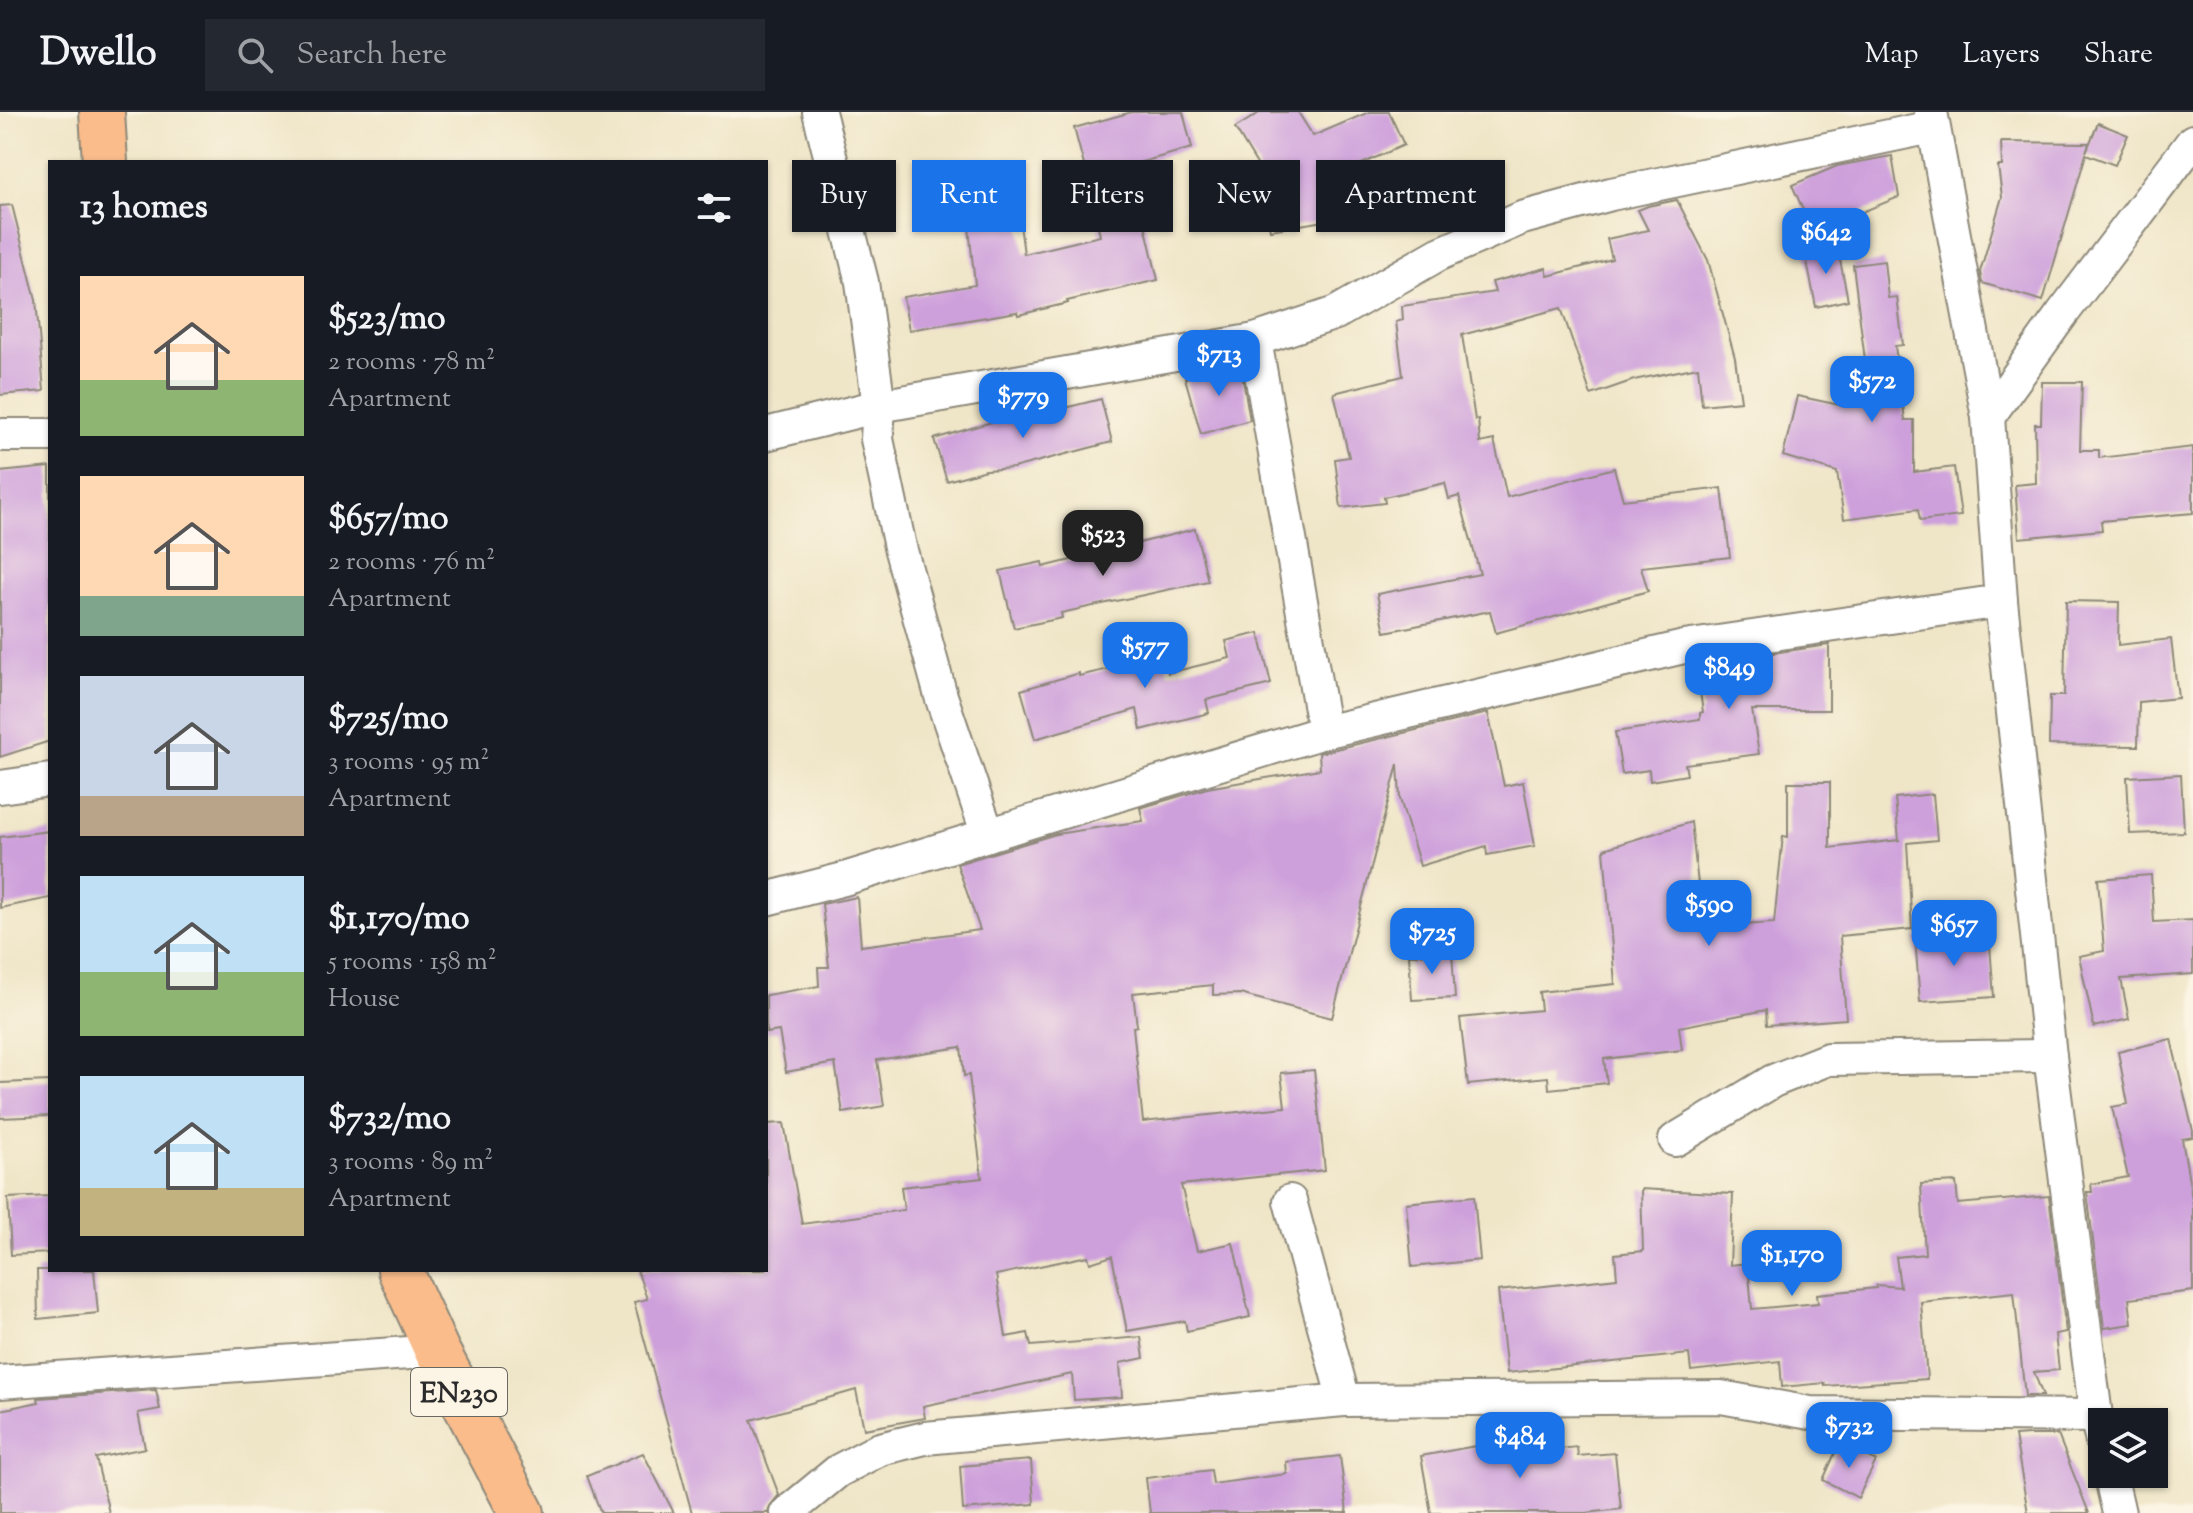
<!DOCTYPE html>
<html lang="en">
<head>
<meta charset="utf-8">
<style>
	body { margin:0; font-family:"Sorts Mill Goudy",serif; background:#242831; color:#f1f3f6; height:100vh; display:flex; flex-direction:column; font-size:30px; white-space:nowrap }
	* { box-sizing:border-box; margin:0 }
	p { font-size:26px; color:#9ea1a6 }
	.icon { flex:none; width:44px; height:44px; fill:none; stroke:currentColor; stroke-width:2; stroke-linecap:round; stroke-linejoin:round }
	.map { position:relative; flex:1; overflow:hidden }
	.drawer { position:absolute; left:48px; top:48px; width:720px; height:1112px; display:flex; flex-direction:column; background:#171b24; border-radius:0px; box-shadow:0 2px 6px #0004 }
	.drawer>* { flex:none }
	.hud { position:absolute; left:792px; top:48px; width:760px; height:72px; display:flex; gap:16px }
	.tools { position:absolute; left:2088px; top:1296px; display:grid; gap:16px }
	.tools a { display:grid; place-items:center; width:80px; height:80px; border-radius:0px; background:#171b24; box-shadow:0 2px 6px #0004; font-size:40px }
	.price { position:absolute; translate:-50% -68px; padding:0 18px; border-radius:16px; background:#1a73e8; color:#fff; font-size:26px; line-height:52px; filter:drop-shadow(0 2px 4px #0008) }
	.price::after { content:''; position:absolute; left:50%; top:48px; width:24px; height:18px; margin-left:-12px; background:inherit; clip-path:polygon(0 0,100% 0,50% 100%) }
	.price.active { background:#222; color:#fff }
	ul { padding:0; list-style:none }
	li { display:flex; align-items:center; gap:24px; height:200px; padding:0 32px }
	li span { display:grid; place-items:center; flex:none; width:224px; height:160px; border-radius:0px; color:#555 }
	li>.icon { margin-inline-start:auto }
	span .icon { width:96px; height:96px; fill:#fffc; stroke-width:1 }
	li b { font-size:34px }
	h2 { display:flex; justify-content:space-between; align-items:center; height:96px; padding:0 32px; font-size:34px }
	.pill { padding:0 28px; border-radius:0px; background:#171b24; box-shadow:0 2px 6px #0004; font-size:28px; line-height:72px }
	.pill.active { background:#1a73e8; color:#fff }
	header { display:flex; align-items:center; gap:48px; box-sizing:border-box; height:112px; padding:0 40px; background:#171b24; border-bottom:2px solid #363941 }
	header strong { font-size:38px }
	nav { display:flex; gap:44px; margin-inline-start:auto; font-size:28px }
	.search { width:560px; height:72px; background:#242831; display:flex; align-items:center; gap:20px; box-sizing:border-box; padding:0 28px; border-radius:0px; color:#9ea1a6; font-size:30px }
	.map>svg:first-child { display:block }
</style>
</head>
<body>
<header>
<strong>Dwello</strong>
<div class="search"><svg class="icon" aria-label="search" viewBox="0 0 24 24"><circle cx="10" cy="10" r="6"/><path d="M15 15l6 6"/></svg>Search here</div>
<nav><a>Map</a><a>Layers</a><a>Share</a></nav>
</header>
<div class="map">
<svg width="2193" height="1401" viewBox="0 0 2193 1401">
	<rect width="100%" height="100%" fill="#fcf5e5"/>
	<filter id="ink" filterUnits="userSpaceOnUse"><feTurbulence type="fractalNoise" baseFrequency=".0125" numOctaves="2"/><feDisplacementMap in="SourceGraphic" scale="16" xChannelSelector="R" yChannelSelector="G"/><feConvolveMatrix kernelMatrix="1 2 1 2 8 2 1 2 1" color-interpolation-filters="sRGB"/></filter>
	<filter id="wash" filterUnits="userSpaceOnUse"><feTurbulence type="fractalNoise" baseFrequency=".006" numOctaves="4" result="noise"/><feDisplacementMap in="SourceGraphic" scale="32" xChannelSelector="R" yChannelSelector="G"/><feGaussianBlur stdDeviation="1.8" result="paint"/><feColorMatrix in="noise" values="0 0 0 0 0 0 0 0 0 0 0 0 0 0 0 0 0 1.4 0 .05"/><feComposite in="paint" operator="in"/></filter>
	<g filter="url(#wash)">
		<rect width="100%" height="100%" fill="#efe5c7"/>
		<g id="blocks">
			<g fill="#cea0db">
				<polygon points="1132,0 1183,0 1192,36 1131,53 1158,168 1067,189 1068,191 1018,203 1017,200 909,218 903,185 975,173 968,106 957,59 1012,52 1024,142 1100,124 1092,83 1074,16"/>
				<polygon points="1261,0 1298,0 1313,24 1369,0 1389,0 1404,33 1330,66 1336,107 1270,118 1258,54 1235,16"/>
				<polygon points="2098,11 2128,23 2115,53 2086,42 2043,189 1982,171 1980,160 2002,85 1998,54 2002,54 2001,30 2089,31 2086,40"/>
				<polygon points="1892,44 1899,85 1813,120 1792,73 1837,54"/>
				<polygon points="1677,88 1708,148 1735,246 1741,289 1702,293 1698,255 1634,268 1591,283 1561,196 1462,223 1475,308 1478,307 1480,331 1494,328 1507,385 1614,356 1623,388 1722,376 1730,445 1641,455 1648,479 1496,521 1490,499 1385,520 1377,482 1480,462 1459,384 1449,387 1445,371 1384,385 1385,391 1341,396 1335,347 1349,345 1334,281 1403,264 1396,210 1403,208 1402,194 1495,180 1492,170 1546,156 1548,164 1612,147 1607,127 1648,118 1638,98 1648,94"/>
				<polygon points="12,93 36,188 44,279 0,283 0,94"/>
				<polygon points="1837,133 1848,188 1816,195 1805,139"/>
				<polygon points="1884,149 1888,186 1897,185 1903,233 1895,234 1905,308 1914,308 1914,360 1954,355 1961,404 1920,409 1918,397 1844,407 1837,360 1783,344 1797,284 1844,294 1839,259 1866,256 1853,153"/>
				<polygon points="1240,251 1250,308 1201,322 1185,266"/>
				<polygon points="2042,270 2082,270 2080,338 2099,338 2099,346 2193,335 2193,401 2101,409 2102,418 2019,426 2015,373 2036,371 2035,312 2041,312"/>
				<polygon points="1101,287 1112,330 1013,356 986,358 947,369 934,327 1019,302 1020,307"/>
				<polygon points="50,355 50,629 0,645 0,360"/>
				<polygon points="1195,417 1208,469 1061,501 1062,506 1014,516 1000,459 1042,450 1043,455"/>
				<polygon points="2066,489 2119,490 2118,533 2171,527 2178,586 2139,590 2138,634 2049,633 2050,584 2064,584"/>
				<polygon points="1259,521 1271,572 1206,588 1209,601 1141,618 1137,597 1035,627 1021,578 1079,561 1079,564 1164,544 1168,561 1230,546 1226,529"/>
				<polygon points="1829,533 1829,598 1752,598 1759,642 1685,652 1687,663 1650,669 1649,658 1622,662 1615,620 1700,607 1700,601 1703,600 1696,552"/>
				<polygon points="1488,601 1504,674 1523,670 1535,734 1487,743 1486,734 1420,754 1400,687 1398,652 1332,906 1240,882 1213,883 1213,873 1133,881 1137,914 1133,915 1143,1010 1285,995 1281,961 1314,958 1325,1058 1181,1073 1197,1139 1233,1131 1250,1205 1187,1219 1185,1209 1127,1219 1112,1144 1090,1151 1088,1144 996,1163 1006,1225 1028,1221 1031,1234 1141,1225 1144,1246 1120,1251 1122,1285 1074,1288 1072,1262 923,1294 925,1306 864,1317 856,1278 751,1308 779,1383 770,1394 768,1401 692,1401 634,1190 647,1187 637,1158 766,1158 766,1012 784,1011 802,1112 904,1098 901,1075 982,1066 969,963 964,964 961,935 877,948 884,994 843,1001 835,951 786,960 779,919 766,921 766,883 819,874 818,855 829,855 822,792 857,785 861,834 980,818 957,752 1056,722 1143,709 1140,696 1207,676 1320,657 1319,641"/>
				<polygon points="2181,662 2184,720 2130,722 2127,665"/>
				<polygon points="1788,670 1830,670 1830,736 1899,728 1895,686 1933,682 1937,728 1907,731 1912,817 1840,824 1846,907 1767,913 1766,898 1679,915 1682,938 1604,947 1607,971 1549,977 1548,965 1468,973 1460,906 1541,898 1539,880 1615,872 1604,737 1691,710 1698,772 1706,772 1709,815 1774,811 1783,724 1788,725"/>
				<polygon points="50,719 50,786 0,796 0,725"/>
				<polygon points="2151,763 2154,810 2193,808 2193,862 2121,867 2129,907 2094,915 2079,844 2104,839 2098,767"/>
				<polygon points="1989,821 1994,885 1920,890 1915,826"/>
				<polygon points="1452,840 1455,886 1412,888 1409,843"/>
				<polygon points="2171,927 2193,1019 2193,1025 2182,1027 2193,1093 2193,1179 2129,1187 2132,1212 2104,1216 2087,1080 2092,1080 2091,1072 2128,1065 2112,995 2128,992 2118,940"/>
				<polygon points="50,969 50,1004 0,1006 0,971"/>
				<polygon points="1956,1070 1958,1092 2049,1084 2066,1220 2055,1222 2059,1258 2034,1260 2043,1284 2025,1284 2014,1180 1921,1190 1927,1267 1825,1274 1825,1271 1782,1275 1780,1249 1691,1259 1689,1242 1507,1261 1498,1179 1617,1166 1615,1142 1643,1139 1641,1077 1733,1082 1730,1153 1748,1151 1752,1197 1818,1191 1817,1182 1876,1176 1877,1173 1900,1175 1896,1145 1925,1142 1921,1072"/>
				<polygon points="50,1084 50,1141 11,1143 8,1086"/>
				<polygon points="1474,1084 1480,1148 1412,1155 1406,1091"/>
				<polygon points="37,1158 94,1158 98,1201 38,1207"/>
				<polygon points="156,1278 160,1297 138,1301 145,1336 96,1346 109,1401 0,1401 0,1298 39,1290 38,1286"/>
				<polygon points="2029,1323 2058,1323 2089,1401 2028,1401 2015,1324"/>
				<polygon points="1530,1324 1532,1340 1577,1335 1578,1344 1615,1341 1621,1397 1586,1401 1431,1401 1421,1344"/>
				<polygon points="1840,1330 1876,1349 1858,1386 1823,1368"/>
				<polygon points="643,1341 674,1401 601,1401 587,1364"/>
				<polygon points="1340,1344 1347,1401 1150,1401 1146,1366 1211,1358 1213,1372 1287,1362 1286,1350"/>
				<polygon points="1031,1348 1034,1392 963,1398 960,1354"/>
			</g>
		</g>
	</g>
	<g filter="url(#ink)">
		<use href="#blocks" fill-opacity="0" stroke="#8d8879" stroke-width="2"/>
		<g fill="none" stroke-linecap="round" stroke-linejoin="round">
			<g stroke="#8d8879" stroke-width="36">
				<g id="street">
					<polyline points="819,0 862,170 879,294 877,327 900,435 941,584 988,723"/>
					<polyline points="1931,0 1988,305 2001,489 2050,944 2096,1304 2102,1329"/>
					<polyline points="1255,228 1324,620"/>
					<polyline points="1988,305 2062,202 2193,29"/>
					<polyline points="766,322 879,294 1255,228 1336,201 1439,142 1522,106 1611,82 1932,15"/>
					<polyline points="0,323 50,323"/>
					<polyline points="0,675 50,668"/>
					<polyline points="766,787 844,767 1324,620 1684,535 2001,489"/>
					<polyline points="1675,1028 1773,969 1828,947 2050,944"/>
					<polyline points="1290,1089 1344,1288"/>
					<polyline points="0,1270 437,1239"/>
					<polyline points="2110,1362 2119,1401"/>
					<polyline points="787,1401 838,1359 880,1337 925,1326 1344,1288 1721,1285 1810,1301 2096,1304"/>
				</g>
			</g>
			<g stroke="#8d8879" stroke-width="48">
				<g id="primary">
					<polyline points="102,0 105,50"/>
					<polyline points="400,1158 437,1239 522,1401"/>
				</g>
			</g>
			<use href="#street" stroke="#fff" stroke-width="32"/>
			<use href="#primary" stroke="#fabc8b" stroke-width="44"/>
		</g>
	</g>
	<g text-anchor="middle" stroke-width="8" stroke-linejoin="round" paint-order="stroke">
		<rect fill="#fcf5e5" stroke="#6a6863" stroke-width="2" x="411" y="1256" width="96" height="48" rx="6"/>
		<g font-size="28" font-weight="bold" fill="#2b2b2b">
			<text x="459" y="1290">EN230</text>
		</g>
	</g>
</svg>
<div class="tools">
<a><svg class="icon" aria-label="layers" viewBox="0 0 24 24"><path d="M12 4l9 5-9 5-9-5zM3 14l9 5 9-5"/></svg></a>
</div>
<b class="price" style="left:1826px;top:164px">$642</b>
<b class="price" style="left:1219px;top:286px">$713</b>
<b class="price" style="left:1872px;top:312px">$572</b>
<b class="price" style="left:1023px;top:328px">$779</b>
<b class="price active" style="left:1103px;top:466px">$523</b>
<b class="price" style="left:1145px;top:578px">$577</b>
<b class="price" style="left:1729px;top:599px">$849</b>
<b class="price" style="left:1709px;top:836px">$590</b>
<b class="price" style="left:1954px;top:856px">$657</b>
<b class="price" style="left:1432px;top:864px">$725</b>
<b class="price" style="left:1792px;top:1186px">$1,170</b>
<b class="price" style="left:1849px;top:1358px">$732</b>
<b class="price" style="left:1520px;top:1368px">$484</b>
<div class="hud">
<a class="pill">Buy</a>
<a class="pill active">Rent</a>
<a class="pill">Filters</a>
<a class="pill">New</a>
<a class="pill">Apartment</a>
</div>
<section class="drawer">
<h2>13 homes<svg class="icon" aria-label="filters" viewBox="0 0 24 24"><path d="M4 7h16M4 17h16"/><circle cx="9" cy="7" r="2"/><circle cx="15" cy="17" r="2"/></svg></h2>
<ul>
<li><span style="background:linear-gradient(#ffd9b3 65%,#8fb573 0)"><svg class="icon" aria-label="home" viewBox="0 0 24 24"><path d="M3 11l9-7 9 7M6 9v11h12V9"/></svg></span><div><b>$523/mo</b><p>2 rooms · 78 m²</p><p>Apartment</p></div></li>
<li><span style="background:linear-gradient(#ffd9b3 75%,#7fa58c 0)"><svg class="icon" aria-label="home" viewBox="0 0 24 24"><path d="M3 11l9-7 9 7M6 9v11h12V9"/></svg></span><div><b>$657/mo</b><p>2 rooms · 76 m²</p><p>Apartment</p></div></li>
<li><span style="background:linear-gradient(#c9d6e8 75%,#b9a48a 0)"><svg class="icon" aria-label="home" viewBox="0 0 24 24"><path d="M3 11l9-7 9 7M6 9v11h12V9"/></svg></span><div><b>$725/mo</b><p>3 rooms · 95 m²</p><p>Apartment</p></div></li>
<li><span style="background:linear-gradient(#bfe0f5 60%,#8fb573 0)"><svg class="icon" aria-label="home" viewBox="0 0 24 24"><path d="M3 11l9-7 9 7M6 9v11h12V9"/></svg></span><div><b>$1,170/mo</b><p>5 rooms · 158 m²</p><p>House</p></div></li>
<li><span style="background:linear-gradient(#bfe0f5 70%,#c2b280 0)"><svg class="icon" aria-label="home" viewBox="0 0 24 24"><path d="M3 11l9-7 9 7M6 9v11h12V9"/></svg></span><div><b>$732/mo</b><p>3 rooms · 89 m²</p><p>Apartment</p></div></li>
</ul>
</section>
</div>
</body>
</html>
